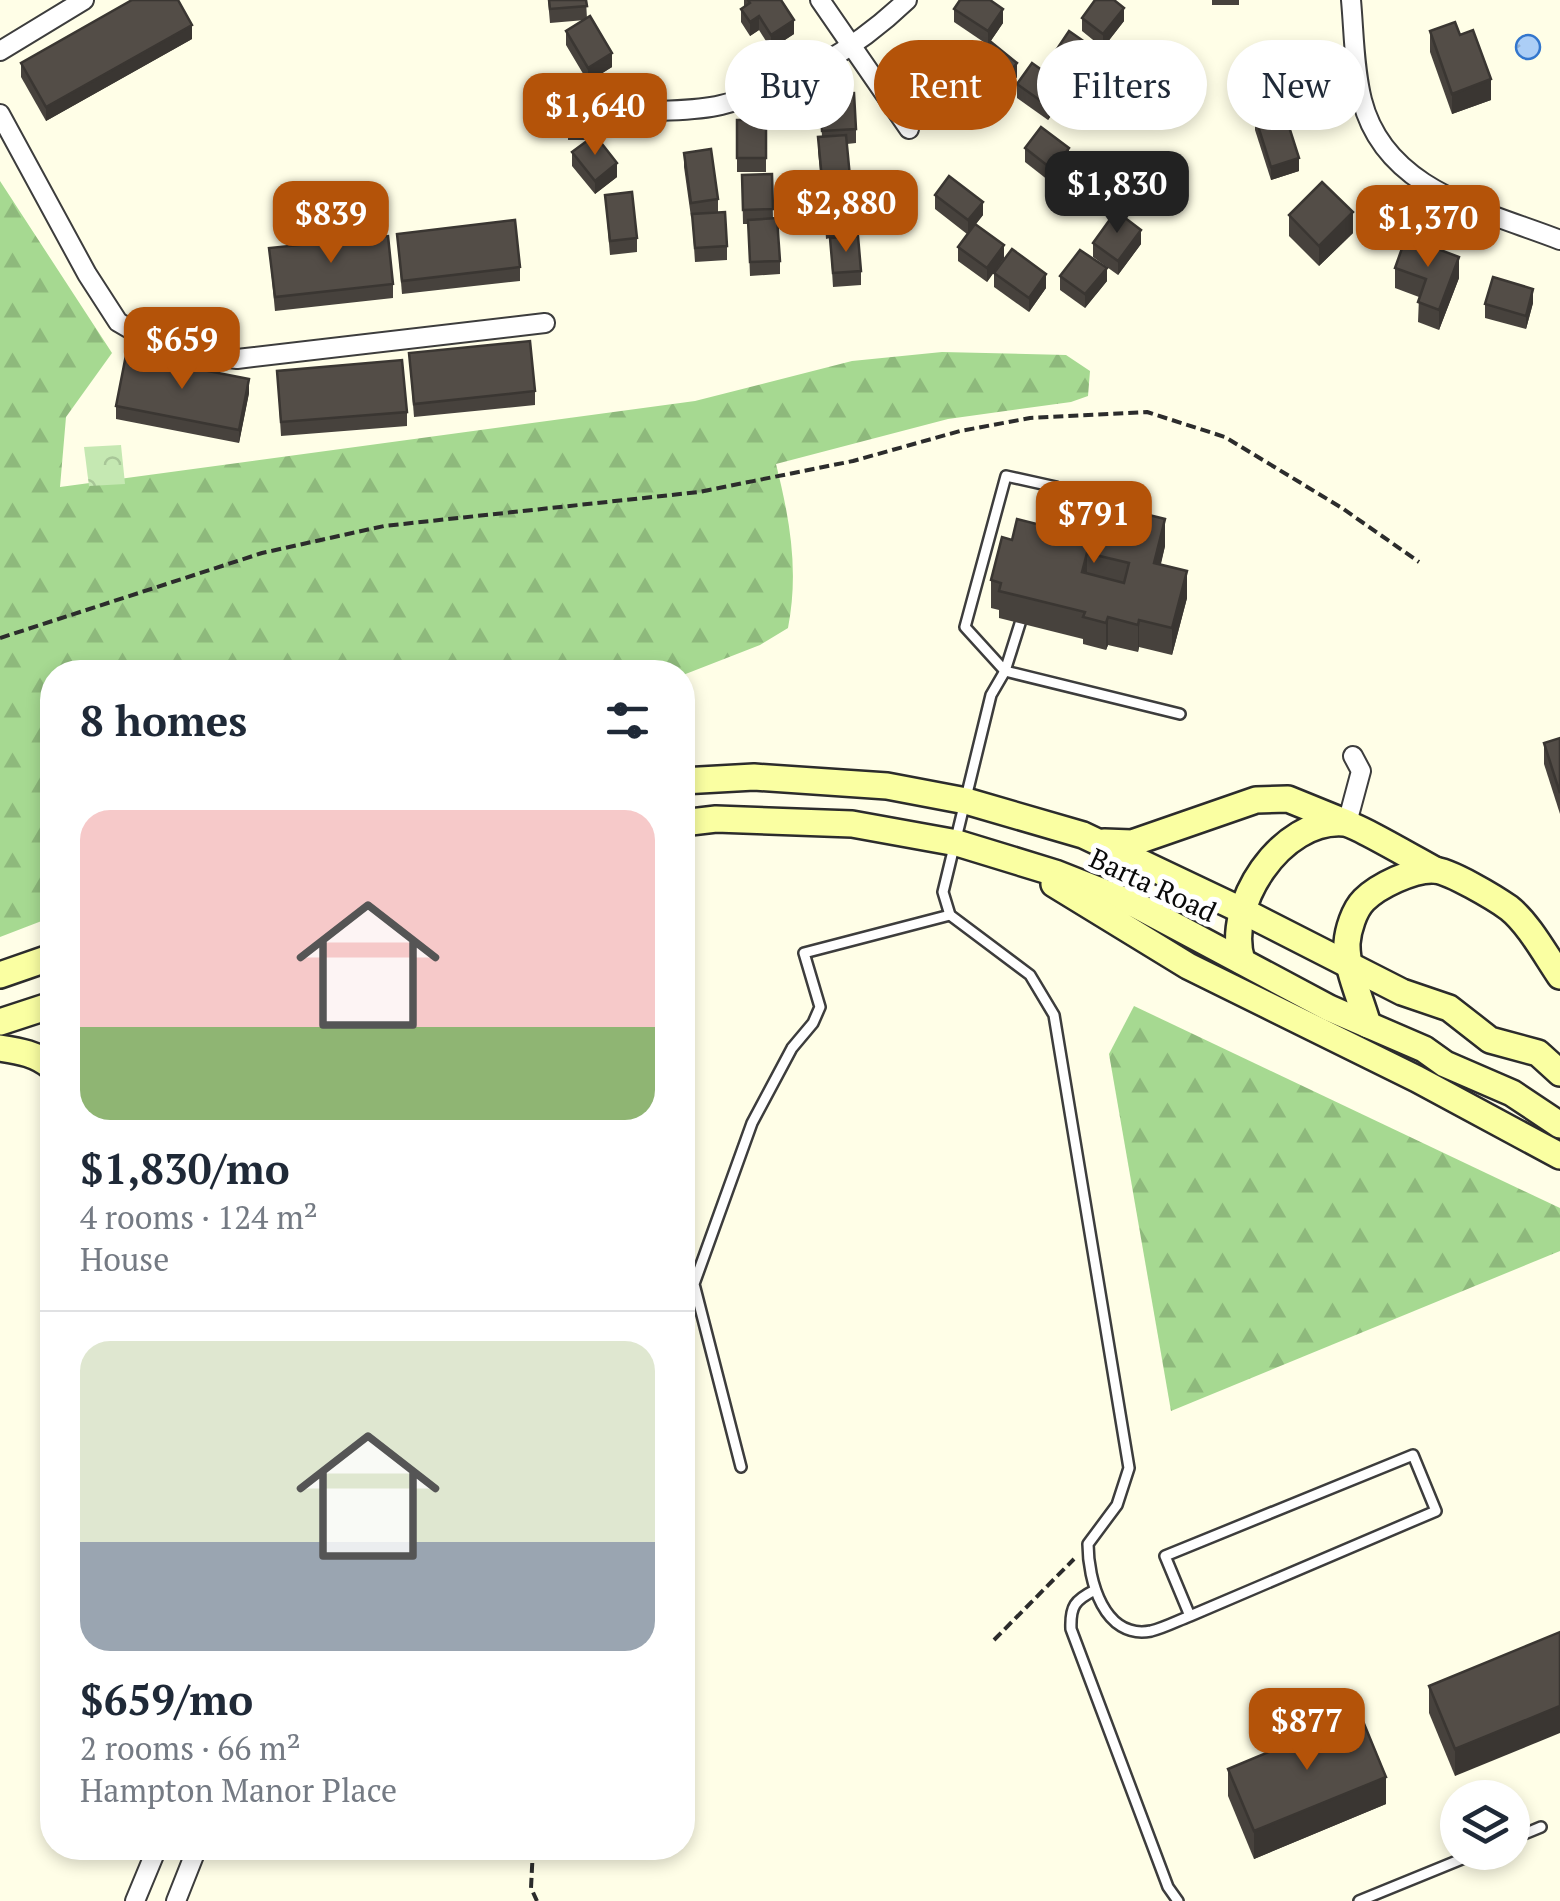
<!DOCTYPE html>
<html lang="en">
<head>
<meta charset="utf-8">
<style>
	body { margin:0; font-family:"PT Serif",serif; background:#f2f2f3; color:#1f2937; height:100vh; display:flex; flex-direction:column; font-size:38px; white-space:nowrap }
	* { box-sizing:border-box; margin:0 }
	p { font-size:32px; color:#747a83 }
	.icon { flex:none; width:55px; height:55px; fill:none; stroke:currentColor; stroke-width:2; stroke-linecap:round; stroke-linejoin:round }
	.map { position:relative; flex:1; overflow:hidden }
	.drawer { position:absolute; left:40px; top:660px; width:655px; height:1200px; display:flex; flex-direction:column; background:#fff; border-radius:40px; box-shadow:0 5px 15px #0003 }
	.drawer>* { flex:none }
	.banner { position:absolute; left:725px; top:40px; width:685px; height:90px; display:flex; gap:20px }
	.tools { position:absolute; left:1440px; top:1780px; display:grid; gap:20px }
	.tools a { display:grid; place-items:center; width:90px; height:90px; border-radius:50%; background:#fff; box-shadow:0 5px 15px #0003; font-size:50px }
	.price { position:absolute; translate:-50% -85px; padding:0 22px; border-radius:20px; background:#b45309; color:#fff; font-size:32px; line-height:65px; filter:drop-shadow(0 2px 5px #0008) }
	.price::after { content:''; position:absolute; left:50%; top:60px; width:30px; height:22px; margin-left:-15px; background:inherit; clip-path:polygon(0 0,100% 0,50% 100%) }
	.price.active { background:#222; color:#fff }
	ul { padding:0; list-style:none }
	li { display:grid; align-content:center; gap:20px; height:530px; padding:0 40px }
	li+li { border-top:2px solid #e0e1e3 }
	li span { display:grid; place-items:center; height:310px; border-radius:30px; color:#555 }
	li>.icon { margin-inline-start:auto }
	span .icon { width:180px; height:180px; fill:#fffc; stroke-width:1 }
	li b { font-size:42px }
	h2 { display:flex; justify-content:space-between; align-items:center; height:120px; padding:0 40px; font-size:42px }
	.tag { padding:0 35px; border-radius:45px; background:#fff; box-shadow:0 5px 15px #0003; font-size:35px; line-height:90px }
	.tag.active { background:#b45309; color:#fff }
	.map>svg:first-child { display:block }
</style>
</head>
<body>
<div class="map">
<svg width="1560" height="1901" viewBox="0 0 1560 1901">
	<defs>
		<pattern id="forest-firs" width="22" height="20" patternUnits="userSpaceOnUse" patternTransform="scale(2.5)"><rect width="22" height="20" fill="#a6d991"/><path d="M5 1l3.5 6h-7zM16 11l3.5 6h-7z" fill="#8eb97c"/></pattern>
		<pattern id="park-crowns" width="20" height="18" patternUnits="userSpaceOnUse" patternTransform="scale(2.5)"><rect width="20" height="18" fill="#c5e8b2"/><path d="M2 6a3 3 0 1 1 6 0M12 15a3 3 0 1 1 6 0" fill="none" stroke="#a8c698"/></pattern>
		<pattern id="water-ripples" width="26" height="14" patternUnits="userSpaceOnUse" patternTransform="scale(2.5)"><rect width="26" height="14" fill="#accef6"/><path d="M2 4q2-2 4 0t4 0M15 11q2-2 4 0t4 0" fill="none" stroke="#93b0d2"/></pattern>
	</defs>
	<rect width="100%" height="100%" fill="#fffee7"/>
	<g fill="url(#forest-firs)">
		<path d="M0 181 112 353 66 417 60 487 695 401 852 361 942 352 1066 355 1090 371 1088 396 1071 402 948 419 776 464C790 520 799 571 788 628L760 645 683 675 52 672V917L0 937Z"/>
		<polygon points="1134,1006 1560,1208 1560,1251 1171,1411 1109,1054"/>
	</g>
	<polygon fill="url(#park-crowns)" points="121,445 125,484 89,486 84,447"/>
	<circle fill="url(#water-ripples)" stroke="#3376cd" stroke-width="2.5" cx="1528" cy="47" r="12"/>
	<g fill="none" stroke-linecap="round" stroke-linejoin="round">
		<g stroke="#3d3d3d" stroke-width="14">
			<g id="lane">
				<polyline points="1042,536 1056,487 1006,476 965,627 1005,671 1180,714"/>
				<path d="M1023 614 1005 671 991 695 943 892 950 915 1030 975 1054 1015 1129 1468 1117 1505 1088 1544C1088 1580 1104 1640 1151 1631 1164 1628 1177 1621 1190 1616L1436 1511 1413 1455 1165 1556 1190 1616"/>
				<polyline points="741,1467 694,1284 752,1123 792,1048 813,1023 820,1007 804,953 950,915"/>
				<path d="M1095 1590C1075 1600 1070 1606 1071 1629L1168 1887 1178 1901"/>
				<polyline points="1512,1839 1541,1827"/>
				<polyline points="1359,1901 1479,1852"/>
			</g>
		</g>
		<g stroke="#3d3d3d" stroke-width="22">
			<g id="street">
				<polyline points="820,0 909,129"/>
				<path d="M1351 0C1354 33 1354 68 1362 100 1385 191 1483 210 1560 240"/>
				<polyline points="0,51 84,0"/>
				<path d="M659 111C679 110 701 110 721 105 789 89 857 48 907 0"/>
				<polyline points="0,114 87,274 118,322 168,351 237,359 545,323"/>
				<polyline points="1347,823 1361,771 1353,756"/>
				<polyline points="135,1901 157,1848"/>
				<polyline points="176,1901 197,1848"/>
			</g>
		</g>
		<g stroke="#2c2c2c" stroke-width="30">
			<g id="secondary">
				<polyline points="682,781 754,777 887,786 966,801 1083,835 1243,911 1402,992 1449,1008 1490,1040 1538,1053 1560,1073"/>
				<polyline points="682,823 716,819 852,824 957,843 1055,873 1136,905 1329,1008 1424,1049 1445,1064 1512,1093 1560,1125"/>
				<polyline points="1104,842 1132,843 1256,800 1288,799 1347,823"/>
				<polyline points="1054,884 1188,966 1417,1079 1560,1156"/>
				<path d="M1242 961C1224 906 1281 818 1344 823 1355 824 1420 862 1435 870"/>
				<polyline points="0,975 52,957"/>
				<polyline points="0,1022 52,1005"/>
				<path d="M1368 1025C1361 999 1346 969 1347 943 1348 930 1354 910 1364 900 1378 886 1413 869 1434 870 1450 871 1495 898 1509 908 1529 924 1545 954 1560 976"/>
				<path d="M0 1048C20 1051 37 1054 52 1067"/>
			</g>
		</g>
		<g stroke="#2c2c2c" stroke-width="4" stroke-dasharray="10 5" stroke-linecap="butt">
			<polyline points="0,638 262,553 384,526 699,492 853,461 960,431 1030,418 1147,412 1225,437 1342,508 1419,562"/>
			<polyline points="994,1640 1074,1559"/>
			<polyline points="533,1848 531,1888 537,1901"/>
		</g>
		<use href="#lane" stroke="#fff" stroke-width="9"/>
		<use href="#street" stroke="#fff" stroke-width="18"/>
		<use href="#secondary" stroke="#faffa2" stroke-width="25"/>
	</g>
	<g fill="#47423d">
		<polygon points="548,0 586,0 587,19 612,67 588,82 566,45 566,31 585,20 550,23"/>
		<polygon points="744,0 781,0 794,34 771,49 759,30 750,36 741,22 741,9 744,7"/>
		<rect x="1212" y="0" width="27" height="5"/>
		<polygon points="954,9 1003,23 988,45 954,22"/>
		<polygon points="1082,18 1124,21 1103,48 1082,31"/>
		<polygon points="1430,31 1460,35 1491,100 1452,114 1430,52"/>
		<polygon points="192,39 46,121 21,77 21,63"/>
		<polygon points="1051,58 1092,61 1074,88 1051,72"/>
		<polygon points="974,62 1017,77 1000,98 974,76"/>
		<polygon points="1017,84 1063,99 1048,120 1017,98"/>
		<polygon points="568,87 596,87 597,137 617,177 595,194 572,166 572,152 588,140 568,140"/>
		<polygon points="820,95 856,129 856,143 847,144 854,236 861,271 861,285 833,287 830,238 826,239 823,193 822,193 818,151 818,137 822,137"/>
		<polygon points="1255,116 1299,171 1271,180 1255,130"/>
		<rect x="737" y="120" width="29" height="52"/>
		<polygon points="1025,148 1069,162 1053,184 1025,162"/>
		<polygon points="684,153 718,199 718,212 727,246 727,260 695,262 692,217 691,217 684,167"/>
		<polygon points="772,174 773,219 780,261 780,274 750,276 748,224 743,224 742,175"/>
		<polygon points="1070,180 1113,186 1095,212 1070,194"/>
		<polygon points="605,195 637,238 637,252 610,255"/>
		<polygon points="935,195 983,215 976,224 1004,258 987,282 958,261 958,247 967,234 935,209"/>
		<polygon points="1289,215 1353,233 1319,266 1289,236"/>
		<polygon points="397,234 520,267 520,281 402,294"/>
		<polygon points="1093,243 1141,244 1118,275 1093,257"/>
		<polygon points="269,248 393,284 393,298 275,311"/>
		<polygon points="1395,268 1459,278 1439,330 1418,322 1419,297 1395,288"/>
		<polygon points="994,273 1046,288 1029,312 994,287"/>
		<polygon points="1060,276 1107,281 1085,308 1060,290"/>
		<polygon points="1533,303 1526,329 1485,318 1485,304"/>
		<polygon points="409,353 535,391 535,405 414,417"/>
		<polygon points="277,371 407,412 407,426 281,436"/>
		<polygon points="249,393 239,443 116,419 116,406"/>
		<polygon points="1072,533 1165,546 1161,564 1187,598 1172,655 1139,647 1138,652 1108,645 1106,650 1083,644 1083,639 999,618 999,610 991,608 991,580 1012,540"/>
		<polygon points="1560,738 1560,814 1544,764 1544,743"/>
		<polygon points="1560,1632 1455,1776 1429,1713 1429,1686"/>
		<polygon points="1228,1769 1386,1804 1254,1859 1228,1796"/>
	</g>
	<g fill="#3a3632">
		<polygon points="1124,8 1124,21 1103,48 1103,34"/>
		<polygon points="1003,9 1003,23 988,45 988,31"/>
		<polygon points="759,16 759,30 750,36 750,22"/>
		<polygon points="794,20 794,34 771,49 771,35"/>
		<polygon points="192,25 192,39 46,121 46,107"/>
		<polygon points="1092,47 1092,61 1074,88 1074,74"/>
		<polygon points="612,53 612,67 588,82 588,68"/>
		<polygon points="1017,63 1017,77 1000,98 1000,84"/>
		<polygon points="1491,79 1491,100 1452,114 1452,94"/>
		<polygon points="1063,85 1063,99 1048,120 1048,106"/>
		<polygon points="1069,148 1069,162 1053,184 1053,170"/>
		<polygon points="1299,158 1299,171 1271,180 1271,167"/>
		<polygon points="617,163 617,177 595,194 595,181"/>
		<polygon points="1113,172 1113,186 1095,212 1095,198"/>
		<polygon points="983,202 983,215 968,234 968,220"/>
		<polygon points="1353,212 1353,233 1319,266 1319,246"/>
		<polygon points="1141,230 1141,244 1118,275 1118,261"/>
		<polygon points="1004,245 1004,258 987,282 987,268"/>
		<polygon points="1459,257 1459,278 1439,330 1439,310"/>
		<polygon points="1107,268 1107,281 1085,308 1085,294"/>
		<polygon points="1046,274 1046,288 1029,312 1029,298"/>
		<polygon points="1533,289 1533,303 1526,329 1526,316"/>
		<polygon points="249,379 249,393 239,443 239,430"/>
		<polygon points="1165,519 1165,546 1154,590 1154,563"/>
		<polygon points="1087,553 1087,580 1082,572"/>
		<polygon points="1187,571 1187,598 1172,655 1172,628"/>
		<polygon points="1108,617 1108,645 1106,650 1106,623"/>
		<polygon points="1139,620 1139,647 1138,652 1138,625"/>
		<polygon points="1560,1706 1560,1733 1455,1776 1455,1749"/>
		<polygon points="1386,1777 1386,1804 1254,1859 1254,1831"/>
	</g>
	<g fill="#534d47" stroke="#3a3632" stroke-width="2.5" fill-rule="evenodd">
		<polygon points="132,0 178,0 192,25 46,107 21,63"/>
		<polygon points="549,0 586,0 587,6 550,9"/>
		<polygon points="748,0 781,0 794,20 771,35 759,16 750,22 741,9 750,3"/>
		<polygon points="960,0 990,0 1003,9 988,31 954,9"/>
		<polygon points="1095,0 1114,0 1124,8 1103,34 1082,18"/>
		<polygon points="590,16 612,53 588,68 566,31"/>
		<polygon points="1455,22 1460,35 1473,30 1491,79 1452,94 1430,31"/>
		<polygon points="1069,31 1092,47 1074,74 1051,58"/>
		<polygon points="991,42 1017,63 1000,84 974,62"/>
		<polygon points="1032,63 1063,85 1048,106 1017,84"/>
		<polygon points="568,87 596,87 597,126 568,126"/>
		<polygon points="854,93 856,129 822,131 820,95"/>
		<polygon points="1283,108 1299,158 1271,167 1255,116"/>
		<rect x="737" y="120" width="29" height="38"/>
		<polygon points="1041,127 1069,148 1053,170 1025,148"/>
		<polygon points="595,135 617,163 595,181 572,152"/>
		<polygon points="846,135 850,177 822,179 818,137"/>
		<polygon points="711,149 718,199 691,203 684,153"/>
		<polygon points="1088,155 1113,172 1095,198 1070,180"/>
		<polygon points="772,174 773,209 743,210 742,175"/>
		<polygon points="949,176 983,202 968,220 935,195"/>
		<polygon points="851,182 854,223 826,225 823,184"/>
		<polygon points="1322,182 1353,212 1319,246 1289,215"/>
		<polygon points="632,192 637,238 610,241 605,195"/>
		<polygon points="1116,211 1141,230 1118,261 1093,243"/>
		<polygon points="725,212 727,246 695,248 692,214"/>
		<polygon points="777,218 780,261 750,262 748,220"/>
		<polygon points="515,220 520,267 402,281 397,234"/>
		<polygon points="975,224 1004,245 987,268 958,247"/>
		<polygon points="388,236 393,284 275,297 269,248"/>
		<polygon points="858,236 861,271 833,273 830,238"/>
		<polygon points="1406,237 1459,257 1439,310 1418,302 1426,279 1395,268"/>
		<polygon points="1012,249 1046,274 1029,298 994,273"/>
		<polygon points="1080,250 1107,268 1085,294 1060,276"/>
		<polygon points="1493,277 1533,289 1526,316 1485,304"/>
		<polygon points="530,341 535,391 414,404 409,353"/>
		<polygon points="126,355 249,379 239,430 116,406"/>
		<polygon points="402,360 407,412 281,422 277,371"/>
		<path d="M1080 498 1165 519 1154 563 1187 571 1172 628 1139 620 1138 625 1108 617 1106 623 1083 617 1085 612 999 591 1001 583 991 580 1002 537 1012 540 1017 519 1072 533ZM1087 553 1129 563 1124 583 1082 572Z"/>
		<polygon points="1560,738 1560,793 1544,743"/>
		<polygon points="1560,1632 1560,1706 1455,1749 1429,1686"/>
		<polygon points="1360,1714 1386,1777 1254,1831 1228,1769"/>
	</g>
	<g text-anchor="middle" stroke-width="10" stroke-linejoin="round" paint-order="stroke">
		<g font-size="28" fill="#0a0a0a" stroke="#fff">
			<text transform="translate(1153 885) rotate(25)" y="10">Barta Road</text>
		</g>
	</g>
</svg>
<div class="tools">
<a><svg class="icon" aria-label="layers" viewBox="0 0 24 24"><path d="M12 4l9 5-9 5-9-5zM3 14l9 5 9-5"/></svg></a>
</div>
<b class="price" style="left:595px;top:158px">$1,640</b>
<b class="price active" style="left:1117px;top:236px">$1,830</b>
<b class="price" style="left:846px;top:255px">$2,880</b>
<b class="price" style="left:331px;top:266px">$839</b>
<b class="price" style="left:1428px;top:270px">$1,370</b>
<b class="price" style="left:182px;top:392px">$659</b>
<b class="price" style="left:1094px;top:566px">$791</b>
<b class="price" style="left:1307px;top:1773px">$877</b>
<div class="banner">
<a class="tag">Buy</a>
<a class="tag active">Rent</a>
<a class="tag">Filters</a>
<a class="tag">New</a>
</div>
<section class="drawer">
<h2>8 homes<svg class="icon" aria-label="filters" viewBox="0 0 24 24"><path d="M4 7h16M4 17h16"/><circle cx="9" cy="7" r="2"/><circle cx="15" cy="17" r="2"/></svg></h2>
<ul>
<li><span style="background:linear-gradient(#f6c9c9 70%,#8fb573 0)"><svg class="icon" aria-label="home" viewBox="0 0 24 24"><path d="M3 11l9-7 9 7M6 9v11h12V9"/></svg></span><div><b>$1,830/mo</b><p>4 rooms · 124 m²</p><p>House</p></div></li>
<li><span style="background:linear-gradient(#dfe7d0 65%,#9aa5b1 0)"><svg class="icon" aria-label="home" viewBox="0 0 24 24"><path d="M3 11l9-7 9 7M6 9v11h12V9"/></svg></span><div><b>$659/mo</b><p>2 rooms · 66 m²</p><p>Hampton Manor Place</p></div></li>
</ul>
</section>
</div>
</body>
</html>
